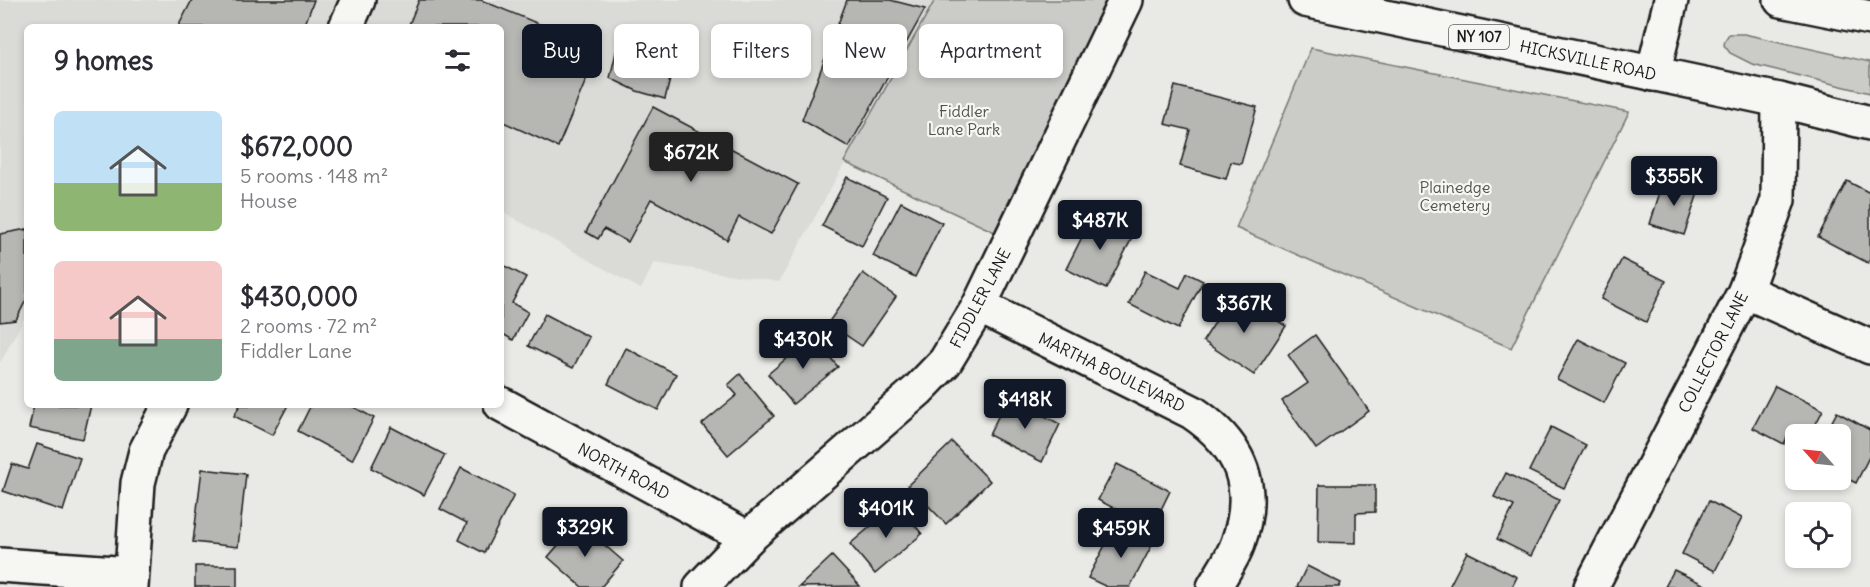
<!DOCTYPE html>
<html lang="en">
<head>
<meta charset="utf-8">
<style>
	body { margin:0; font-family:Delius,sans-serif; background:#f2f2f3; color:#2b2b33; height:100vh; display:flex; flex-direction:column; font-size:22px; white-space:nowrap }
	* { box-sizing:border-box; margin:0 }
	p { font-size:20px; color:#7c7c81 }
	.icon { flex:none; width:33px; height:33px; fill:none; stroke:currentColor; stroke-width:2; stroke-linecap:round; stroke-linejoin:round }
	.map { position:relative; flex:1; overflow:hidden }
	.side { position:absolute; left:24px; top:24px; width:480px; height:384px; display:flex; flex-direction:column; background:#fff; border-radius:9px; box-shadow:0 3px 9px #0003 }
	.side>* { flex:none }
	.banner { position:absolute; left:522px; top:24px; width:570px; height:54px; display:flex; gap:12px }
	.needle { width:39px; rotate:297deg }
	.tools { position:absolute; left:1785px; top:424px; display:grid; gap:12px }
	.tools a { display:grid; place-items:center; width:66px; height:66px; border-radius:9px; background:#fff; box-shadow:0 3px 9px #0003; font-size:30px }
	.price { position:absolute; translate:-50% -51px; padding:0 14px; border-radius:6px; background:#111827; color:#fff; font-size:20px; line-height:39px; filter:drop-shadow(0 2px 3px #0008) }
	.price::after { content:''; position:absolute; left:50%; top:36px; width:18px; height:14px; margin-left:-9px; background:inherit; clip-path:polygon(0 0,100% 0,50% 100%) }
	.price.selected { background:#222; color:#fff }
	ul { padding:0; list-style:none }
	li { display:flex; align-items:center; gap:18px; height:150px; padding:0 30px }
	li span { display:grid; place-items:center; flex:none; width:168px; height:120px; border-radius:9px; color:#555 }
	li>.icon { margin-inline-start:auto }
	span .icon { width:72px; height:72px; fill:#fffc; stroke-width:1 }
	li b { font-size:26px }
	h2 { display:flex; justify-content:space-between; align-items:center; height:72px; padding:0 30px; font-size:26px }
	.pill { padding:0 21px; border-radius:9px; background:#fff; box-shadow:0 3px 9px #0003; font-size:21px; line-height:54px }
	.pill.selected { background:#111827; color:#fff }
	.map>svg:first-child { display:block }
</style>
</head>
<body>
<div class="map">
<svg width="1870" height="587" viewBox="0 0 1870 587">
	<rect width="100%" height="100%" fill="#e9e9e5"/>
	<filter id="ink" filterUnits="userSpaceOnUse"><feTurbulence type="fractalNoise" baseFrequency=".0167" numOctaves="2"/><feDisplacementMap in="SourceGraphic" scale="12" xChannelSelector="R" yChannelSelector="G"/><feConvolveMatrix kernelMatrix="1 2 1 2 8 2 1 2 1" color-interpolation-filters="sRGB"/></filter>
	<g filter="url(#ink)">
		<polygon fill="#dadad6" points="0,0 935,0 779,282 654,263 641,289 501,211 501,27 27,27 27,313 0,363"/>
		<g fill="#cbcbc7" stroke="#747472" stroke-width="1.5">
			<polygon points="935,0 1114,0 1003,236 844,162"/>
			<polygon points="1729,34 1744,34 1870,62 1870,93 1752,64 1730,53 1724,45 1725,40"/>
			<polygon points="1311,48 1629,112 1511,348 1236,228"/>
		</g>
		<g fill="#b6b6b3" stroke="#1c1c1c" stroke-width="1.5">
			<polygon points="192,0 314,0 304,27 178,27"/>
			<polygon points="419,0 481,0 599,49 558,147 501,121 501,27 408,27"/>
			<polygon points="847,0 890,0 925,9 849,147 802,120"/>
			<polygon points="622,27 680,40 665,99 637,91 610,78"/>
			<polygon points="1175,86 1257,107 1241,164 1231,162 1226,179 1180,166 1190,130 1165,124"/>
			<polygon points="653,107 798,184 771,234 739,217 727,240 651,199 628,242 604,229 598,239 586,232"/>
			<polygon points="847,177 887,197 862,246 822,226"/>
			<polygon points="1664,179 1699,190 1684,235 1650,224"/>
			<polygon points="1847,181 1870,193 1870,259 1868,263 1818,237"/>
			<polygon points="901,202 942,223 915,277 873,256"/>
			<polygon points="1094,213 1134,234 1106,289 1066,269"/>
			<polygon points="27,229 27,298 16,320 0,322 0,234"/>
			<polygon points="1622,259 1666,281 1646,322 1601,299"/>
			<polygon points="501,264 526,277 512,303 528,312 513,340 501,333"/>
			<polygon points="1145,271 1180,288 1187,273 1203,281 1178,329 1129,304"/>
			<polygon points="863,273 896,297 862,346 828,323"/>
			<polygon points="1234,293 1286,326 1254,375 1203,341"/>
			<polygon points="545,314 589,337 573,368 528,346"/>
			<polygon points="1315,335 1369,411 1316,449 1282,401 1308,383 1288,355"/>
			<polygon points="813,336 838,367 793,404 768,374"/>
			<polygon points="1578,339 1625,363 1604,403 1557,379"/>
			<polygon points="626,348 676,374 658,410 608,384"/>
			<polygon points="740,374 774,416 728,455 702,424 737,395 728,385"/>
			<polygon points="1775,386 1823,410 1810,435 1796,436 1789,433 1784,444 1753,428"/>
			<polygon points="1008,397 1060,424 1042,462 989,435"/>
			<polygon points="34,405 91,405 83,439 29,428"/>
			<polygon points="240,405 288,405 272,435 234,416"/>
			<polygon points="311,405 350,405 374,418 352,460 298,431"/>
			<polygon points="1837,412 1870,430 1870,455 1856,483 1840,475 1840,435 1833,435 1827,431"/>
			<polygon points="391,427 445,455 424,495 371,468"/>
			<polygon points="1551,427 1586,445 1564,488 1529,471"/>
			<polygon points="952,442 990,481 946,524 908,485"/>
			<polygon points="37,444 80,458 63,511 3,491 12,464 28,469"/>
			<polygon points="1117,464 1170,491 1152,528 1098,500"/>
			<polygon points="461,468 514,495 484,553 459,540 467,523 440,509"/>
			<polygon points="202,469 246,474 238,547 193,542"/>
			<polygon points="1506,473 1559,500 1531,556 1497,539 1514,506 1494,497"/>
			<polygon points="1319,485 1375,485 1375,512 1356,513 1356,543 1318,542"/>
			<polygon points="1709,501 1742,518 1715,571 1682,554"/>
			<polygon points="897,504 922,534 875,574 850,544"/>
			<polygon points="578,522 623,561 601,587 582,587 548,557"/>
			<polygon points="1116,524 1153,543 1130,587 1107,587 1088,578"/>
			<polygon points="1467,552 1517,577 1512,587 1449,587"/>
			<polygon points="832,556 860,586 799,587"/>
			<rect x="195" y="566" width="42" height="21"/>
			<polygon points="1307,566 1341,583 1339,587 1297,587"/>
			<polygon points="1674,570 1707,586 1707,587 1665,587"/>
		</g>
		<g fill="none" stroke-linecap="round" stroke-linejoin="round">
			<g stroke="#1c1c1c" stroke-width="38">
				<g id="minor">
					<polyline points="346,27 358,0"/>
					<polyline points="1745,291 1870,347"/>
					<path d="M979 306 1192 412C1241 445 1258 486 1238 543 1233 558 1222 573 1214 587"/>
					<polyline points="501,404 748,538"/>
					<polyline points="0,565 131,574"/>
					<polyline points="131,587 138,483 146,451 170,405"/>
					<polyline points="701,587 748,538 918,390 945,362 979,306 1126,0"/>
					<polyline points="1591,587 1745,291 1778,200 1779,100"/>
				</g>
			</g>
			<g stroke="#1c1c1c" stroke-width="38">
				<g id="major">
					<polyline points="1305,0 1779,100 1870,123"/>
					<polyline points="1781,0 1870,18"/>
					<polyline points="1653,74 1671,0"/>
				</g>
			</g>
			<use href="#minor" stroke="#f6f6f2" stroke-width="33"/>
			<use href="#major" stroke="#f6f6f2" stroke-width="33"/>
		</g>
	</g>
	<g text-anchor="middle" stroke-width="4.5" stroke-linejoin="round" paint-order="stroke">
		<rect fill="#f6f6f2" stroke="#5d5d5c" stroke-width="1.5" x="1449" y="25" width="60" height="24" rx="4.5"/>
		<g font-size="15" font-weight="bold" fill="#1c1c1c">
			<text x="1479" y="42">NY 107</text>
		</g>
		<g font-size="16" fill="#1c1c1c" stroke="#f6f6f2">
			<text transform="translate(1588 60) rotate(12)" y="6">HICKSVILLE ROAD</text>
			<text transform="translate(980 298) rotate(-62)" y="6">FIDDLER LANE</text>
			<text transform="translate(1713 352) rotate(-63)" y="6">COLLECTOR LANE</text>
			<text transform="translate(1112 372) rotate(26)" y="6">MARTHA BOULEVARD</text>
			<text transform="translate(624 471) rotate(28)" y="6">NORTH ROAD</text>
		</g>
		<g font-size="16" fill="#51514f" stroke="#f6f6f2">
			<text x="964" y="117">Fiddler<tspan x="964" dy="18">Lane Park</tspan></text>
			<text x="1455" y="193">Plainedge<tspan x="1455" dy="18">Cemetery</tspan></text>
		</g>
	</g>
</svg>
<div class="tools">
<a><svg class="needle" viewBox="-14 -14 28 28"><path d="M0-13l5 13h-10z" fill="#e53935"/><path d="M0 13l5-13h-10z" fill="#7c7c81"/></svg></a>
<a><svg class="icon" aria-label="locate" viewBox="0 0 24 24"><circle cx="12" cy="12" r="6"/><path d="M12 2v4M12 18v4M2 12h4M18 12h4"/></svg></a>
</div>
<b class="price selected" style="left:691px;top:183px">$672K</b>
<b class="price" style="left:1674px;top:207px">$355K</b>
<b class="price" style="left:1100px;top:251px">$487K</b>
<b class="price" style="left:1244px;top:334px">$367K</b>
<b class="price" style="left:803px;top:370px">$430K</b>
<b class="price" style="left:1025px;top:430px">$418K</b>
<b class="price" style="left:886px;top:539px">$401K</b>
<b class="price" style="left:585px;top:558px">$329K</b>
<b class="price" style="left:1121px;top:559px">$459K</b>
<div class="banner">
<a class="pill selected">Buy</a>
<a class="pill">Rent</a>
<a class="pill">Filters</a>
<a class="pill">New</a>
<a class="pill">Apartment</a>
</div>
<section class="side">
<h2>9 homes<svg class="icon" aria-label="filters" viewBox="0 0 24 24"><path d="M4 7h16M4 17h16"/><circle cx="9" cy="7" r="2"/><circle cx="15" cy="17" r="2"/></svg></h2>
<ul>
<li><span style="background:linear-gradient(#bfe0f5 60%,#8fb573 0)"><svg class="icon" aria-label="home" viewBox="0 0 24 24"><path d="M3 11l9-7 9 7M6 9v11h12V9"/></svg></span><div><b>$672,000</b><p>5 rooms · 148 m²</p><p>House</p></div></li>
<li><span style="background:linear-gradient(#f6c9c9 65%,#7fa58c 0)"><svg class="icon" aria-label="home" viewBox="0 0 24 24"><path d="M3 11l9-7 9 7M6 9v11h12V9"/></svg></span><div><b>$430,000</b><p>2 rooms · 72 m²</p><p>Fiddler Lane</p></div></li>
</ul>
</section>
</div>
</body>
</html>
